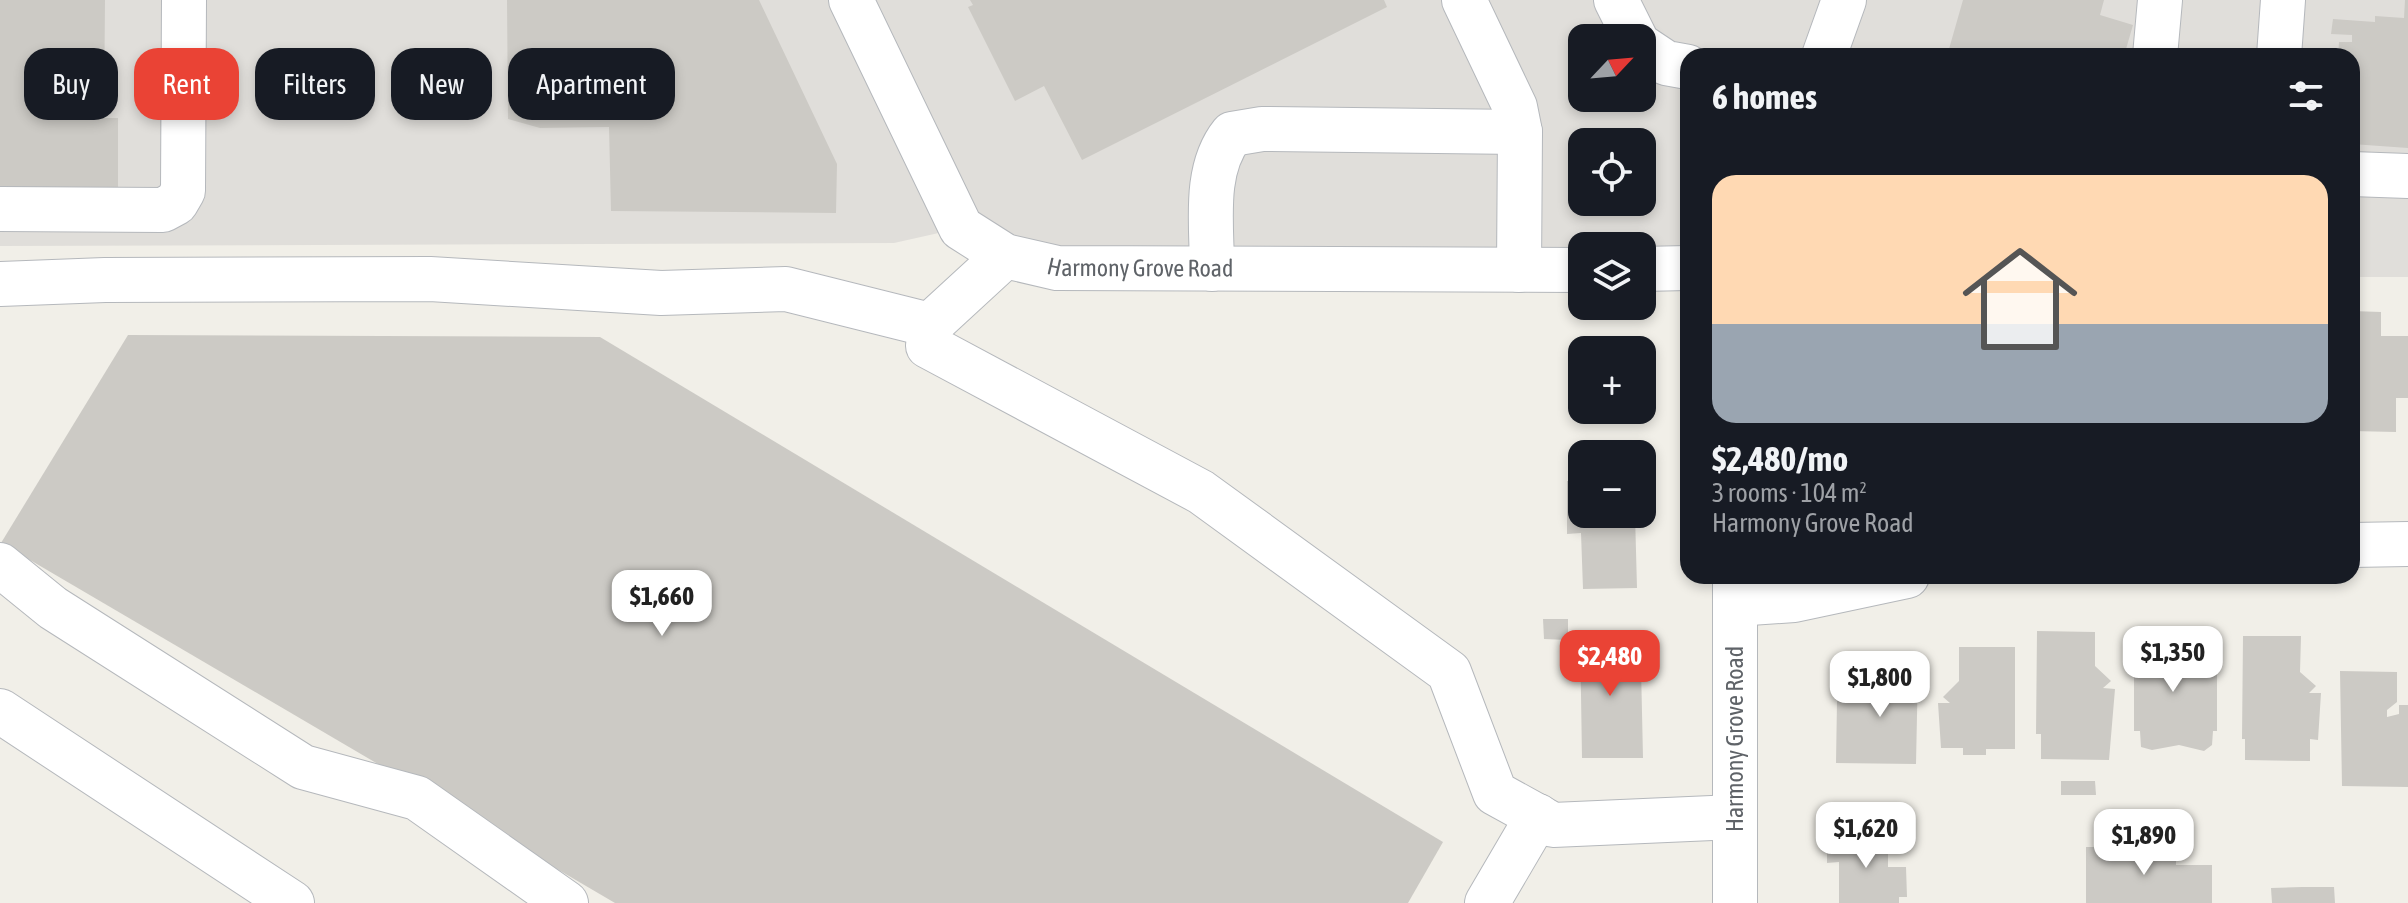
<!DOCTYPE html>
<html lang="en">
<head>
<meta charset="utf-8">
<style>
	body { margin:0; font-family:"Asap Condensed",sans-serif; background:#20242c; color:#f1f3f6; height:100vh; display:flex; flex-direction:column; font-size:30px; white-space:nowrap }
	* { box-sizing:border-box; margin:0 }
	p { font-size:26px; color:#9ea1a6 }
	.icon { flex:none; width:44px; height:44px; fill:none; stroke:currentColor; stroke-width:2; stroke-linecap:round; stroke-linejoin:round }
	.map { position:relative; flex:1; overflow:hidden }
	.sheet { position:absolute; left:1680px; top:48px; width:680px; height:536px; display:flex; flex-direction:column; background:#171b24; border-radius:24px; box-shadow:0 4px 12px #0003 }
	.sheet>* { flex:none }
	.guide { position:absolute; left:24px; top:48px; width:760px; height:72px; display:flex; gap:16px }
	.needle { width:52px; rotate:64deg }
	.buttons { position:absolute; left:1568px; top:24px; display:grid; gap:16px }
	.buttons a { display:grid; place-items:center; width:88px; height:88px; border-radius:16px; background:#171b24; box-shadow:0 4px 12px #0003; font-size:40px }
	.price { position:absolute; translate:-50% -68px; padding:0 18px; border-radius:16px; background:#fff; color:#222; font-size:26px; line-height:52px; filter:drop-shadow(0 2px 4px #0008) }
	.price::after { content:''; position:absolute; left:50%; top:48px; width:24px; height:18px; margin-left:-12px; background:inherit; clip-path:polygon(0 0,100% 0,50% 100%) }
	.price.on { background:#ea4335; color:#fff }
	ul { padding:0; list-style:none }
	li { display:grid; align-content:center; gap:16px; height:424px; padding:0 32px }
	li span { display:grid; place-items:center; height:248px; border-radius:24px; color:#555 }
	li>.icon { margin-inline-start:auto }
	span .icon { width:144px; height:144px; fill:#fffc; stroke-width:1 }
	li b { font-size:34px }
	h2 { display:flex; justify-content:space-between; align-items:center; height:96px; padding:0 32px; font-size:34px }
	.pill { padding:0 28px; border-radius:24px; background:#171b24; box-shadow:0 4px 12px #0003; font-size:28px; line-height:72px }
	.pill.on { background:#ea4335; color:#fff }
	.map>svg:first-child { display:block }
</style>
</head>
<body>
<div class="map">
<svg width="2408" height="903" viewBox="0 0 2408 903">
	<rect width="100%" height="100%" fill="#f1efe8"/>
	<path fill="#e0deda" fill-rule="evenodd" d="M0 0H2408V277H2352V56H1688V268L1642 269V246H1582V270L1057 268 961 228 894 243 0 246ZM1582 38H1642V98H1582ZM1582 142H1642V202H1582Z"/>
	<g fill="#cccac5">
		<polygon points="0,0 105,0 104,118 118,118 118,188 0,187"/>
		<polygon points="507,0 759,0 837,164 836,213 611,211 609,127 540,128 508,119"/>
		<polygon points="970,0 1384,0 1387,7 1082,160 1044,86 1015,101 968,7 973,5"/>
		<polygon points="1963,0 2104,0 2100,15 2133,25 2124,56 1947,56"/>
		<polygon points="2405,0 2408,0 2408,148 2352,144 2352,56 2338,56 2339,42 2352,42 2352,35 2331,34 2333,19 2375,22 2375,16 2404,18"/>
		<polygon points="2352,311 2381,312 2381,336 2408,336 2408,398 2396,398 2396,432 2352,431"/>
		<polygon points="128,335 600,337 1443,842 1408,903 615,903 1,543"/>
		<polygon points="1567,481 1582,481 1582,514 1635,514 1637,588 1583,589 1581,533 1567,534"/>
		<polygon points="1543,619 1568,619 1568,640 1544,639"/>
		<polygon points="1625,630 1625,667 1641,667 1643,758 1582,758 1580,631"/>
		<polygon points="2037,631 2095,632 2095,666 2111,681 2103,688 2115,689 2109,760 2041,759 2041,734 2036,734"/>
		<polygon points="2134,633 2192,633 2192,669 2217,669 2217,731 2213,731 2212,745 2204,751 2179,745 2152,750 2141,747 2140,731 2134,731"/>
		<polygon points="2243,636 2301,636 2300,672 2316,686 2309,693 2321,693 2318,740 2310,739 2310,761 2245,760 2245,739 2242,739"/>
		<polygon points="1959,647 2015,647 2015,749 1986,749 1986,755 1963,755 1963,748 1941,748 1938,703 1950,703 1943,697 1959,681"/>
		<polygon points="1863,666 1918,667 1916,764 1836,763 1837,701 1863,701"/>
		<polygon points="2340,671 2397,672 2397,702 2387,710 2387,717 2399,714 2399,705 2408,705 2408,787 2342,786"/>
		<polygon points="2061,781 2095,781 2096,795 2061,795"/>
		<polygon points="1888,835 1888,867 1906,867 1907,897 1899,897 1899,903 1839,903 1839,862 1827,863 1827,836"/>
		<polygon points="2086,847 2176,847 2176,865 2212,865 2212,903 2086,903"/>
		<polygon points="2302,887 2334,887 2335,903 2272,903 2271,888"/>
	</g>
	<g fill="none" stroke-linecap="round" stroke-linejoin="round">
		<g stroke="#b5b8bc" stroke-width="46">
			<g id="minor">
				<path id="s1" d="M851 0 961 228 1005 256 1057 268 1582 270"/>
				<polyline points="1464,0 1515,107 1520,132 1519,270"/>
				<polyline points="1616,0 1635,38"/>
				<polyline points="1642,47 1666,63 1688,67"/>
				<polyline points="1824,56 1844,0"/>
				<polyline points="2155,56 2160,0"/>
				<polyline points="2279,56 2283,0"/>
				<polyline points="2352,174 2408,176"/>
				<polyline points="0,209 163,210 176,203 183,191 184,0"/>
				<polyline points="1005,256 930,325 928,346 1201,492 1449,672 1495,793 1553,825 1735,817"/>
				<path d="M1212 269C1212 225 1203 170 1232 134L1262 129 1520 132"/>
				<polyline points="1642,269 1688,268"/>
				<polyline points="0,284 105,280 430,279 661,293 786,289 930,325"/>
				<polyline points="2352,545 2408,544"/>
				<polyline points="0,565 53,608 303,767 417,798 566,903"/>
				<polyline points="1735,576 1735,903"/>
				<polyline points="1735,604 1794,600 1907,576"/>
				<polyline points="0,711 292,903"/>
				<polyline points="1487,903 1538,816"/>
			</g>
		</g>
		<use href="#minor" stroke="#fff" stroke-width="44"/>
	</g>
	<g text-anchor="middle" stroke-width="6" stroke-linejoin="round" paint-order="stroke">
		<g font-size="24" fill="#5f6368" stroke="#fff">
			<text dy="8" stroke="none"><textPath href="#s1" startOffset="442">Harmony Grove Road</textPath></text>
			<text transform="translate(1735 739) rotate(-90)" y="8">Harmony Grove Road</text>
		</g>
	</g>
</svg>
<div class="buttons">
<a><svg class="needle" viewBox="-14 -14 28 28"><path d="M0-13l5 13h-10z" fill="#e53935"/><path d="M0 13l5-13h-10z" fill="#9ea1a6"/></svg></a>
<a><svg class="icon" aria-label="locate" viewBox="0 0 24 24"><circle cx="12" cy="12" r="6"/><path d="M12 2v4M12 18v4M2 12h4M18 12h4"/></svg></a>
<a><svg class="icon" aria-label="layers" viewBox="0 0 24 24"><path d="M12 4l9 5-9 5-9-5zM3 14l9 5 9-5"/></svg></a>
<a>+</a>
<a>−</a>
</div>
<b class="price" style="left:662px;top:638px">$1,660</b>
<b class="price" style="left:2173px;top:694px">$1,350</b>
<b class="price on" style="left:1610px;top:698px">$2,480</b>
<b class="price" style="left:1880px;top:719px">$1,800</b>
<b class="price" style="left:1866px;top:870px">$1,620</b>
<b class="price" style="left:2144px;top:877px">$1,890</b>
<div class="guide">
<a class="pill">Buy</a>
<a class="pill on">Rent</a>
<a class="pill">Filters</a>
<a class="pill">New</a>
<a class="pill">Apartment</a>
</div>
<section class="sheet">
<h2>6 homes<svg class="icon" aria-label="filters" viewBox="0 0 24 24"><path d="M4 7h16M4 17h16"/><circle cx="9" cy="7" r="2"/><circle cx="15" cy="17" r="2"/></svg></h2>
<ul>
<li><span style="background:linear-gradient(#ffd9b3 60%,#9aa5b1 0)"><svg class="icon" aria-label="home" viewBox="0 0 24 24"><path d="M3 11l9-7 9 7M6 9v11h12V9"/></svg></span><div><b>$2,480/mo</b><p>3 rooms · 104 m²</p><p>Harmony Grove Road</p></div></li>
</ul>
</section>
</div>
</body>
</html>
